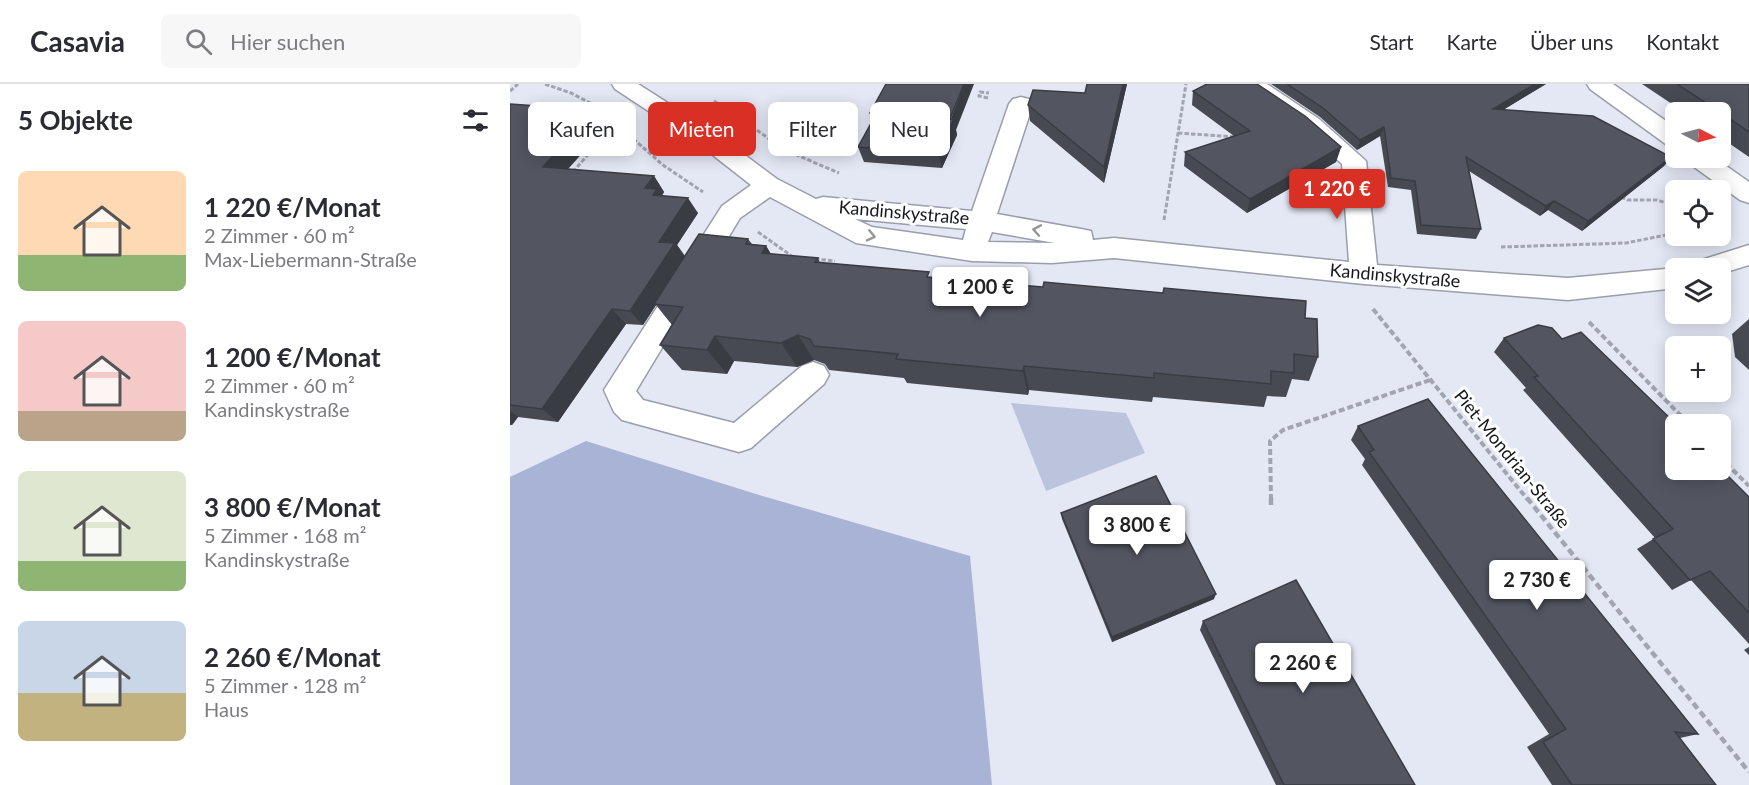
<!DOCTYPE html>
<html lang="de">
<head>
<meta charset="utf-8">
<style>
	body { margin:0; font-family:Lato,sans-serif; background:#f7f7f7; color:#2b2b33; height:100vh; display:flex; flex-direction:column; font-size:22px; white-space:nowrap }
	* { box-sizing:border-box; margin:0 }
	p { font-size:20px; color:#7c7c81 }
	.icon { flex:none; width:33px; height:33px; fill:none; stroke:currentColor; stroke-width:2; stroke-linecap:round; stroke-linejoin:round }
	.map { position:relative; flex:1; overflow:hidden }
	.details { display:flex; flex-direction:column; background:#fff; width:510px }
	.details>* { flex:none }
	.banner { position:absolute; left:18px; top:18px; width:570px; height:54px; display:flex; gap:12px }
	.needle { width:39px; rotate:96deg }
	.tools { position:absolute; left:1155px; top:18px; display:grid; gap:12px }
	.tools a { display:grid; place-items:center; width:66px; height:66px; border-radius:9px; background:#fff; box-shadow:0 3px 15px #0003; font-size:30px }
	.price { position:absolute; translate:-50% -51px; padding:0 14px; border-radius:6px; background:#fff; color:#222; font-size:20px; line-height:39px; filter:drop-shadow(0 2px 3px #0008) }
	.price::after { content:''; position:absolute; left:50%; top:36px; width:18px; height:14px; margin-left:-9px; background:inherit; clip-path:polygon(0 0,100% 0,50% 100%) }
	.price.on { background:#d93025; color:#fff }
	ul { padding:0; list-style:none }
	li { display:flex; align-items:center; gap:18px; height:150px; padding:0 18px }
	li span { display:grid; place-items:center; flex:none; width:168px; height:120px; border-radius:9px; color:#555 }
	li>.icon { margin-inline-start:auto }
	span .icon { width:72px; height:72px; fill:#fffc; stroke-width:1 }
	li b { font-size:26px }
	h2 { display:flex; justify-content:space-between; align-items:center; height:72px; padding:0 18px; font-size:26px }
	.chip { padding:0 21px; border-radius:9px; background:#fff; box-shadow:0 3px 15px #0003; font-size:21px; line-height:54px }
	.chip.on { background:#d93025; color:#fff }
	header { display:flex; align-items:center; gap:36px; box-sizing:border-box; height:84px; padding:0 30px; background:#fff; border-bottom:2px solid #e1e1e2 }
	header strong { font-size:28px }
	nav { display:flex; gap:33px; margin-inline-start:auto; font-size:21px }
	.search { width:420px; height:54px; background:#f7f7f7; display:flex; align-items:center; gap:15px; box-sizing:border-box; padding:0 21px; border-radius:9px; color:#7c7c81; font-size:22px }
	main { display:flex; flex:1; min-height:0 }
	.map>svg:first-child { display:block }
</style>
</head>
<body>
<header>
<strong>Casavia</strong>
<div class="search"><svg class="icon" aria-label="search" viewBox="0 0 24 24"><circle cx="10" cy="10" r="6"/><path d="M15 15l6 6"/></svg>Hier suchen</div>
<nav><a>Start</a><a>Karte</a><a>Über uns</a><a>Kontakt</a></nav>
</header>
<main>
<section class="details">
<h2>5 Objekte<svg class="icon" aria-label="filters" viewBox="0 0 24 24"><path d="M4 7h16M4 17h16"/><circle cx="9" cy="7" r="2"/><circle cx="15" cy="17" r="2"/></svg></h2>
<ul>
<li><span style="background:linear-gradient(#ffd9b3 70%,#8fb573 0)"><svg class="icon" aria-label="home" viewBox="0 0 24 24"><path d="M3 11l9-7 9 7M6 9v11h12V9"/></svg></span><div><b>1 220 €/Monat</b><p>2 Zimmer · 60 m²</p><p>Max-Liebermann-Straße</p></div></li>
<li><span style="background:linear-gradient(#f6c9c9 75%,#b9a48a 0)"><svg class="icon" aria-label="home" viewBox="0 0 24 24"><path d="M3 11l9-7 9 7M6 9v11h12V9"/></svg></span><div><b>1 200 €/Monat</b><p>2 Zimmer · 60 m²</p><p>Kandinskystraße</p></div></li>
<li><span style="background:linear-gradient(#dfe7d0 75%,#8fb573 0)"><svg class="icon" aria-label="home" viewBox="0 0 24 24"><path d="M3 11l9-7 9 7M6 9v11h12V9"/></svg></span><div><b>3 800 €/Monat</b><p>5 Zimmer · 168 m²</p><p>Kandinskystraße</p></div></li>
<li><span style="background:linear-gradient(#c9d6e8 60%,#c2b280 0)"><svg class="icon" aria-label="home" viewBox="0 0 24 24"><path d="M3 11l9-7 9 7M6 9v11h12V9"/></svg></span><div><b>2 260 €/Monat</b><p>5 Zimmer · 128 m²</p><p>Haus</p></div></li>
</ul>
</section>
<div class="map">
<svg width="1239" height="701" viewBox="0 0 1239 701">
	<rect width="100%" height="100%" fill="#e4e8f5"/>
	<polygon fill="#bcc3dc" points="501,319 616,329 635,369 536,407"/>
	<polygon fill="#a8b3d6" points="76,357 256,413 460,472 482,701 0,701 0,393"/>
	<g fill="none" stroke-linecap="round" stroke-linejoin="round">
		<g stroke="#9a9eaa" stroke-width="3">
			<g id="minor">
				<path d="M102 0H128L208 51 267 95 306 115 313 113 462 127 499 20 503 15 511 13 519 15 523 20 487 130 571 145 581 147 583 156 604 154 839 178 832 80 793 45 734 5 731 0H757L809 35 856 77 867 181 1058 194 1166 184H1169H1166V204L1058 216 854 200 604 174 542 179 462 177 346 159 260 113 230 134 126 307 133 316 224 339 292 282 303 278 314 282 319 291 314 300 241 364 229 368 112 336 104 328 94 306 212 122 241 101 190 61 105 5ZM345 135 456 145 453 156 362 143ZM482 148 545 159 478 158Z"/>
				<polygon points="1077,0 1103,0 1166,44 1166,63 1157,61 1080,5"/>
				<polygon points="1177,74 1205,74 1239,98 1239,119 1230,116 1180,80"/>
				<polygon points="1239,161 1239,181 1210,190 1210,184 1184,184 1188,177"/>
			</g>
		</g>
		<g stroke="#a2a5b0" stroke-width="3" stroke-dasharray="4.5 2" stroke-linecap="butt">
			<polyline points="35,0 61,9 86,22"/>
			<polyline points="0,7 8,0"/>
			<polyline points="478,14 469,12 470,8 479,9"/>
			<polyline points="204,17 218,26"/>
			<polyline points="94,29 153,81 193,108"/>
			<polyline points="231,35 275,66 329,89"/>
			<polyline points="668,49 727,53"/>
			<polyline points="275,65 316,47 333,23"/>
			<polyline points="63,88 105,39"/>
			<polyline points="1111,113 1118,116 1147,116 1166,122"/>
			<polyline points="654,136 676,0"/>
			<polyline points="248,148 283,173"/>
			<polyline points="991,163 1116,159 1166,149"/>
			<polyline points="305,175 325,177"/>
		</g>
		<g stroke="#a2a5b0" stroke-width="4" stroke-dasharray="6 3" stroke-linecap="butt">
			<polyline points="863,225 1018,416"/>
			<polyline points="1079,238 1179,340"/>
			<polyline points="1210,373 1239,402"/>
			<polyline points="761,416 760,357 773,346 920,296"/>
		</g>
		<g stroke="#a2a5b0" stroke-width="4.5" stroke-dasharray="7 4" stroke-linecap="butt">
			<polyline points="761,414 761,423"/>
			<polyline points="1017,414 1239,688"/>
		</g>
		<use href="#minor" fill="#fff" fill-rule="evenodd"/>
	</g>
	<g fill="#474a53">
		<polygon points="617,0 594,99 520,37 518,21"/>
		<polygon points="761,0 1036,0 993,26 1161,73 1154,82 1072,147 1038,126 1030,132 959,87 971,145 966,155 907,150 901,106 878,103 870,52 847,66 810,33"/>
		<polygon points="1132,0 1239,0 1239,73 1210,53 1210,28 1174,28"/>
		<polygon points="683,7 831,63 826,78 737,129 674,82 675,68 724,52 682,21"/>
		<polygon points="0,20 68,25 79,40 75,44 83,57 58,85 144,92 154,108 152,112 188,129 167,161 175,172 238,155 242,160 256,162 261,170 308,174 310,179 421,193 795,234 808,273 799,297 782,295 776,313 757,312 754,323 643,313 642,318 519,306 518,311 397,299 394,294 319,286 315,280 304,276 287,283 224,277 217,290 172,286 150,261 162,241 146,221 133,241 116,240 48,338 8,333 2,341 0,341"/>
		<polygon points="360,29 446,46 447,51 432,84 354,78 348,63 363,36"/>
		<polygon points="1239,235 1239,286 1225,273 1222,250"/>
		<polygon points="994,254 1052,255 1239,413 1239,560 1181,496 1162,506 1127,465 1145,454 1013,306 1016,304 984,268"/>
		<polygon points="848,342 1188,650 1170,654 1206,701 1042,701 1017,663 1039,650 852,381 855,375 841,356"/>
		<polygon points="551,429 704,515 602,558 552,435"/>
		<polygon points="693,537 905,701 766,701 690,546"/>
		<polygon points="1239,563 1239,571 1234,566"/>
	</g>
	<g fill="#3a3c44">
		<polygon points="454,0 464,0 446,46 447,51 432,84 428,69"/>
		<polygon points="613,0 617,0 594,99 594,83"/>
		<polygon points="1025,0 1036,0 978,35 983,25"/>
		<polygon points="68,25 79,40 75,44 83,57 46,98 33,83 58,35"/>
		<polygon points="874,43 870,52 847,66 850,56"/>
		<polygon points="831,63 826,78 737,129 740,115"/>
		<polygon points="1161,73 1154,82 1072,147 1078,137"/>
		<polygon points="144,92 154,108 151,112 157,121 135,104"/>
		<polygon points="178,114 188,129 167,161 176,174 144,220 146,221 133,241 120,227 149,158"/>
		<polygon points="1044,117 1038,126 1030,132 1036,122"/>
		<polygon points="256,162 272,188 252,169"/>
		<polygon points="102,225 116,240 48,338 32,325"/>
		<polygon points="288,251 304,276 287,283 271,259"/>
		<polygon points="205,252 224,277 217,290 197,266"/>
		<polygon points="514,282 519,306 518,311 513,287"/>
		<polygon points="0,327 8,333 2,341 0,339"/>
		<polygon points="706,510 704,515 602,558 602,553"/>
	</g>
	<g fill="#535661" stroke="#3a3c44" stroke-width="1.5">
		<polygon points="376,0 454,0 440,35 444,35 428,69 348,63 366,30 360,29"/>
		<polygon points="577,0 613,0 594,83 518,21 523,6 575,9"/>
		<polygon points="697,0 747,0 795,32 831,63 740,115 675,68 740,47 683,7"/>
		<polygon points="777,0 1025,0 983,25 1083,32 1161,73 1078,137 1044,117 1036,122 956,73 971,145 911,141 905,97 881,94 874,43 850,56 813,24"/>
		<polygon points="1167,0 1239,0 1239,48 1210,28"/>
		<polygon points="0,20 68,25 58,35 69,36 65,41 71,41 33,83 144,92 135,104 147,105 143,111 178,114 149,158 165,159 120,227 102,225 32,325 0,321"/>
		<polygon points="189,150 238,155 236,160 256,162 252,169 308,174 305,178 419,188 417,193 533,203 534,198 653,209 654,204 796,217 795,234 807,235 808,273 784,270 784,289 761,287 761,300 644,289 644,294 514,282 513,287 386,275 388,270 304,262 300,255 288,251 271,259 205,252 197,266 150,261 173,223 144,220"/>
		<polygon points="1028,241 1042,244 1052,255 1071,248 1166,340 1166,386 1210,386 1210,384 1239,413 1239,529 1200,487 1180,496 1143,455 1163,445 1024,293 1028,292 994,254"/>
		<polygon points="918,315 1188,650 1165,648 1206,701 1062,701 1033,658 1056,645 859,368 864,366 848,342"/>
		<polygon points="646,392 706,510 602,553 551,429"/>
		<polygon points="786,496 905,701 774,701 693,537"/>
	</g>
	<defs><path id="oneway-chevron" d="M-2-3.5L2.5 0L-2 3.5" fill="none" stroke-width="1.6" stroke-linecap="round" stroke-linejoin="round" transform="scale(1.5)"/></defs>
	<g stroke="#969798">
		<use href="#oneway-chevron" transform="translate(527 146) rotate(-170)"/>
		<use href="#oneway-chevron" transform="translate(361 152) rotate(13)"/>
	</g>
	<g text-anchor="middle" stroke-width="6" stroke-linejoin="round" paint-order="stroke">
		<g font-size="18" fill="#16171b" stroke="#fff">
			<text transform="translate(394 129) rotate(5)" y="6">Kandinskystraße</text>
			<text transform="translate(885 192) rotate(5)" y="6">Kandinskystraße</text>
			<text transform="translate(1002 375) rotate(51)" y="6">Piet-Mondrian-Straße</text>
		</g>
	</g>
</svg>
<div class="tools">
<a><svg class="needle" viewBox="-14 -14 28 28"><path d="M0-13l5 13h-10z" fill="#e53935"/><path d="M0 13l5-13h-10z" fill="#7c7c81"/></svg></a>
<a><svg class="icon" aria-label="locate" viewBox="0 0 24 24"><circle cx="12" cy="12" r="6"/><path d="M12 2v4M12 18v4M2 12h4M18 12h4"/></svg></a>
<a><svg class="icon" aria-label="layers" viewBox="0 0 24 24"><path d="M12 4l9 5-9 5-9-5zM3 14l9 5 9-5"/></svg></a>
<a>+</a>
<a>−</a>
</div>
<b class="price on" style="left:827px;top:136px">1 220 €</b>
<b class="price" style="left:470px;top:234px">1 200 €</b>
<b class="price" style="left:627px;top:472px">3 800 €</b>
<b class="price" style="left:1027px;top:527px">2 730 €</b>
<b class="price" style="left:793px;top:610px">2 260 €</b>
<div class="banner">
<a class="chip">Kaufen</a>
<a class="chip on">Mieten</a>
<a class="chip">Filter</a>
<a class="chip">Neu</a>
</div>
</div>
</main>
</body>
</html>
